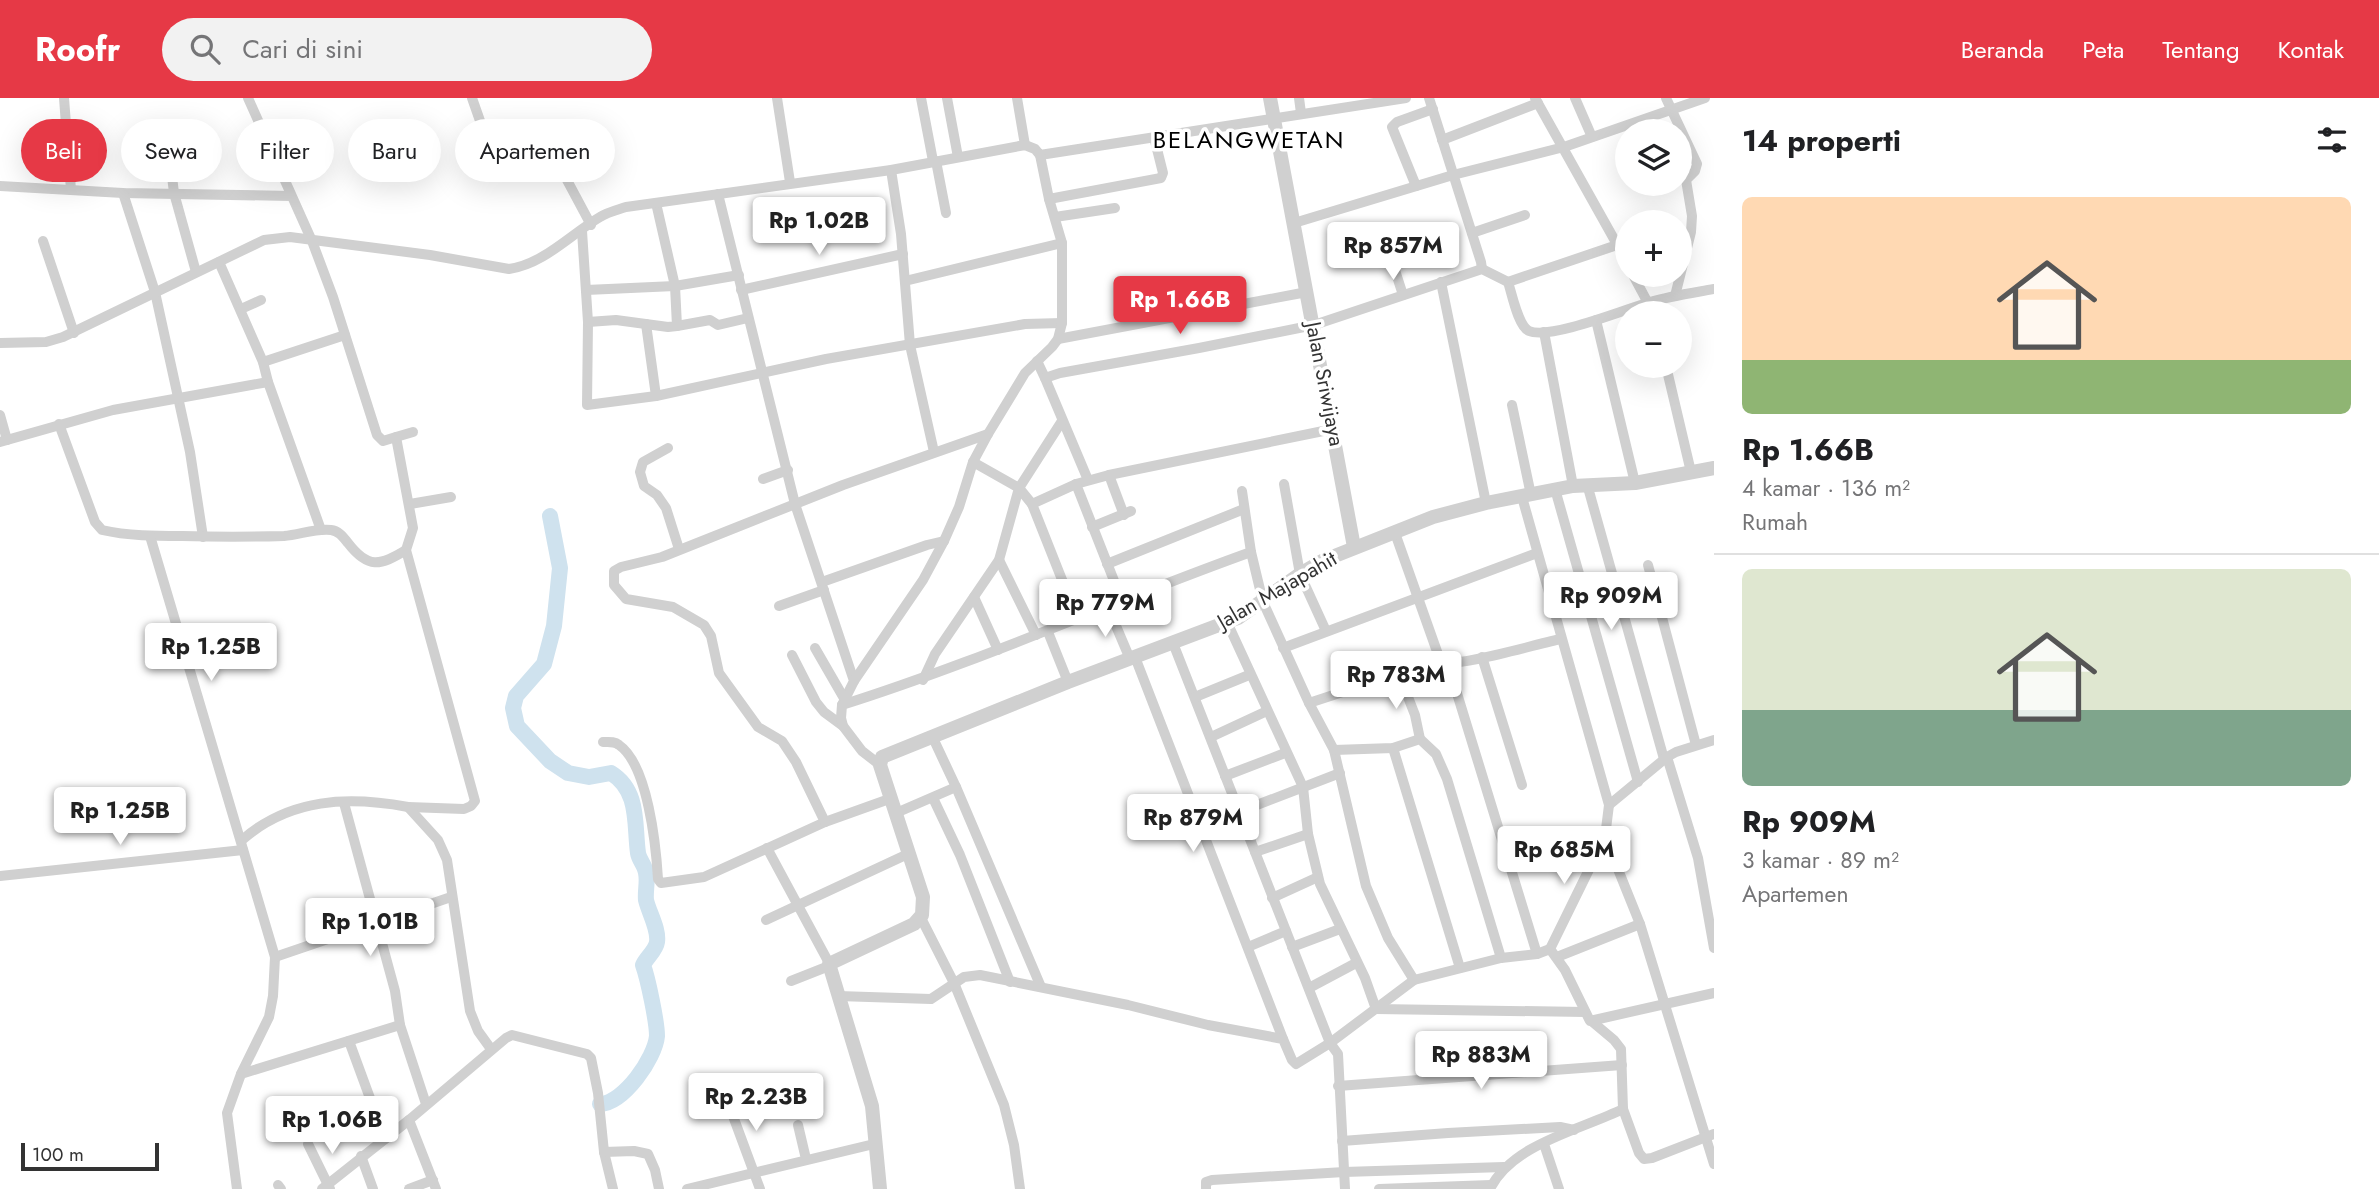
<!DOCTYPE html>
<html lang="id">
<head>
<meta charset="utf-8">
<style>
	body { margin:0; font-family:Jost,sans-serif; background:#f2f2f2; color:#202124; height:100vh; display:flex; flex-direction:column; font-size:26px; white-space:nowrap }
	* { box-sizing:border-box; margin:0 }
	p { font-size:23px; color:#757577 }
	.icon { flex:none; width:38px; height:38px; fill:none; stroke:currentColor; stroke-width:2; stroke-linecap:round; stroke-linejoin:round }
	.map { position:relative; flex:1; overflow:hidden }
	.details { display:flex; flex-direction:column; background:#fff; width:665px }
	.details>* { flex:none }
	.top-card { position:absolute; left:21px; top:21px; width:665px; height:63px; display:flex; gap:14px }
	.fabs { position:absolute; left:1615px; top:21px; display:grid; gap:14px }
	.fabs a { display:grid; place-items:center; width:77px; height:77px; border-radius:50%; background:#fff; box-shadow:0 7px 28px #0002; font-size:35px }
	.scale { position:absolute; left:21px; bottom:18px; width:138px; box-sizing:border-box; padding-left:7px; border:4px solid #333; border-top:0; font-size:19px; line-height:24px; white-space:nowrap; color:#333; -webkit-text-stroke:5px #fff; paint-order:stroke }
	.price { position:absolute; translate:-50% -60px; padding:0 16px; border-radius:7px; background:#fff; color:#222; font-size:23px; line-height:46px; filter:drop-shadow(0 2px 4px #0008) }
	.price::after { content:''; position:absolute; left:50%; top:42px; width:21px; height:16px; margin-left:-10px; background:inherit; clip-path:polygon(0 0,100% 0,50% 100%) }
	.price.active { background:#e63946; color:#fff }
	ul { padding:0; list-style:none }
	li { display:grid; align-content:center; gap:14px; height:371px; padding:0 28px }
	li+li { border-top:2px solid #e0e0e0 }
	li span { display:grid; place-items:center; height:217px; border-radius:10px; color:#555 }
	li>.icon { margin-inline-start:auto }
	span .icon { width:126px; height:126px; fill:#fffc; stroke-width:1 }
	li b { font-size:30px }
	h2 { display:flex; justify-content:space-between; align-items:center; height:84px; padding:0 28px; font-size:30px }
	.tag { padding:0 24px; border-radius:32px; background:#fff; box-shadow:0 7px 28px #0002; font-size:24px; line-height:63px }
	.tag.active { background:#e63946; color:#fff }
	header { display:flex; align-items:center; gap:42px; box-sizing:border-box; height:98px; padding:0 35px; background:#e63946; color:#fff }
	header strong { font-size:33px }
	nav { display:flex; gap:38px; margin-inline-start:auto; font-size:24px }
	.search { width:490px; height:63px; background:#f2f2f2; display:flex; align-items:center; gap:18px; box-sizing:border-box; padding:0 24px; border-radius:38px; color:#757577; font-size:26px }
	main { display:flex; flex:1; min-height:0 }
	.map>svg:first-child { display:block }
</style>
</head>
<body>
<header>
<strong>Roofr</strong>
<div class="search"><svg class="icon" aria-label="search" viewBox="0 0 24 24"><circle cx="10" cy="10" r="6"/><path d="M15 15l6 6"/></svg>Cari di sini</div>
<nav><a>Beranda</a><a>Peta</a><a>Tentang</a><a>Kontak</a></nav>
</header>
<main>
<div class="map">
<svg width="1714" height="1091" viewBox="0 0 1714 1091">
	<rect width="100%" height="100%" fill="#fff"/>
	<g fill="none" stroke-linecap="round" stroke-linejoin="round">
		<path stroke="#cfe2ee" stroke-width="16" d="M550 418 560 470 554 528 544 566 516 598 513 610 517 628 550 663 568 675 589 679 611 675C640 693 634 727 638 755 639 762 645 767 646 775 648 784 645 793 646 802 649 815 659 831 657 844 656 852 647 859 643 867 648 881 657 924 657 938 655 960 624 1005 600 1006"/>
		<g stroke="#d0d0d0" stroke-width="10">
			<polyline points="64,0 71,92"/>
			<polyline points="248,0 312,143 333,199 377,337 383,343 396,339 413,430 406,452 475,703 471,708 464,711 408,709"/>
			<polyline points="472,0 485,37 490,40 538,38 545,41 591,127"/>
			<polyline points="777,0 790,84"/>
			<polyline points="921,0 933,63"/>
			<polyline points="947,0 958,59"/>
			<polyline points="1017,0 1025,47"/>
			<polyline points="1299,0 1301,15"/>
			<polyline points="1429,0 1481,164 1482,171"/>
			<polyline points="1535,0 1628,166"/>
			<polyline points="1575,0 1592,39"/>
			<polyline points="1666,0 1697,66 1695,73 1686,82 1692,118 1691,134 1675,198"/>
			<polyline points="1442,42 1538,5"/>
			<polyline points="168,45 174,95 196,174"/>
			<polyline points="936,63 946,115"/>
			<polyline points="891,72 901,136 910,247 934,354"/>
			<polyline points="0,88 123,95 291,98"/>
			<polyline points="1416,88 1392,29 1397,24 1433,11"/>
			<polyline points="123,95 155,194 190,354 203,439"/>
			<polyline points="718,96 795,406 854,583 842,607"/>
			<polyline points="1049,101 1161,80 1163,75 1154,39"/>
			<polyline points="1055,119 1115,110"/>
			<polyline points="1294,125 1453,77 1564,49 1705,0"/>
			<polyline points="582,133 588,224 587,307 656,298 826,261 1025,226 1062,225"/>
			<polyline points="1472,135 1525,117"/>
			<polyline points="43,143 74,235"/>
			<polyline points="1391,160 1403,197"/>
			<polyline points="219,164 263,264 268,284 321,432"/>
			<polyline points="1633,177 1648,205"/>
			<polyline points="905,183 1062,145"/>
			<polyline points="1441,184 1486,405"/>
			<path d="M1508 184C1512 196 1518 228 1529 233 1550 242 1626 211 1650 204 1671 198 1692 195 1714 191"/>
			<polyline points="1508,184 1617,147"/>
			<polyline points="586,192 675,188 739,177"/>
			<polyline points="741,192 903,156"/>
			<polyline points="241,211 261,202"/>
			<polyline points="1596,222 1635,385"/>
			<polyline points="588,224 616,222 668,229 677,228 675,188 656,105"/>
			<polyline points="646,226 656,298"/>
			<polyline points="677,228 710,222 718,227 748,220"/>
			<polyline points="1544,234 1573,388"/>
			<polyline points="1058,241 1307,194"/>
			<path d="M0 245 46 244 63 239 264 142 290 139 430 157 509 171C544 166 571 136 600 119 608 114 617 112 626 109L891 72 1025 47 1035 51 1040 57 1406 0"/>
			<polyline points="1037,263 1045,280 1060,275 1199,250 1314,227 1482,171 1508,184"/>
			<polyline points="263,264 345,237"/>
			<polyline points="1666,268 1691,374"/>
			<polyline points="1045,280 1088,382"/>
			<polyline points="1512,307 1531,397"/>
			<polyline points="0,317 7,342"/>
			<path d="M59 326 95 424 102 432C128 438 156 438 182 438 216 439 250 439 284 438 299 437 316 430 331 432 339 433 343 439 348 445 368 471 380 468 406 452"/>
			<polyline points="396,339 413,334"/>
			<polyline points="0,344 113,312 268,284"/>
			<polyline points="668,350 643,364 640,374 644,388 657,397 666,410 679,451"/>
			<polyline points="973,364 1019,390 1032,406 1076,386 1109,377 1333,331"/>
			<polyline points="1109,377 1124,417"/>
			<polyline points="763,381 788,372"/>
			<polyline points="1076,386 1122,503"/>
			<polyline points="1284,386 1300,476 1326,533"/>
			<polyline points="1587,386 1664,661"/>
			<polyline points="1555,391 1638,684"/>
			<polyline points="1242,393 1251,454 1263,504 1309,605 1334,652 1366,788 1388,840 1414,882"/>
			<polyline points="1522,399 1609,707 1605,739 1550,851"/>
			<polyline points="410,406 451,399"/>
			<polyline points="1032,406 1078,522"/>
			<polyline points="1092,429 1131,413"/>
			<polyline points="150,438 275,859 273,898 269,919 241,976 227,1015 237,1091"/>
			<polyline points="999,462 1036,537"/>
			<polyline points="1107,466 1244,411"/>
			<polyline points="1648,467 1696,647"/>
			<polyline points="822,484 927,447 944,443"/>
			<polyline points="974,499 998,552"/>
			<polyline points="779,508 824,492"/>
			<polyline points="1108,509 1130,561"/>
			<polyline points="1227,524 1303,689 1308,736 1320,786 1365,880 1376,911 1585,914"/>
			<polyline points="1048,534 1068,584"/>
			<polyline points="1173,545 1330,945 1338,956 1345,1091"/>
			<polyline points="815,550 845,602"/>
			<polyline points="1283,550 1537,455"/>
			<polyline points="792,557 816,604 824,614 843,628 862,653 880,667"/>
			<polyline points="1135,559 1283,941"/>
			<polyline points="1482,559 1522,687"/>
			<path d="M1442 564C1456 570 1540 545 1561 541"/>
			<polyline points="1448,566 1537,856"/>
			<polyline points="1399,576 1415,617 1420,641"/>
			<polyline points="923,582 935,556 999,462 1019,390 1062,323"/>
			<polyline points="854,583 923,482 944,443 959,409 973,364 988,336 1025,275 1052,249 1058,241 1062,225 1062,145 1049,101 1040,57"/>
			<polyline points="1195,599 1249,577"/>
			<polyline points="1309,605 1440,562 1395,435"/>
			<path d="M843 628 841 620 842 607C981 563 1114 503 1251 454"/>
			<polyline points="1211,639 1267,613"/>
			<polyline points="933,640 956,689 1041,889"/>
			<path d="M603 644C609 644 614 643 619 647 648 667 656 748 658 781L661 785 704 779 825 724 892 700"/>
			<polyline points="1393,650 1460,870"/>
			<polyline points="1334,652 1393,650 1420,641 1436,656 1447,681 1501,860"/>
			<polyline points="1667,659 1698,760 1714,850"/>
			<polyline points="1225,678 1285,655"/>
			<polyline points="933,700 960,757 1010,884"/>
			<polyline points="344,705 395,893 400,927 426,1006"/>
			<polyline points="1609,707 1667,659 1676,654 1714,642"/>
			<polyline points="896,715 956,689"/>
			<polyline points="825,724 796,664 782,643 758,629 719,575 711,538 704,527 673,509 626,501 614,487 614,473 621,469 662,459 843,387 988,336"/>
			<polyline points="1200,729 1340,675"/>
			<polyline points="1605,739 1640,826 1714,1066"/>
			<path d="M242 742C290 700 348 698 408 709L438 742 447 762 470 913 478 933 491 951"/>
			<polyline points="767,750 829,865"/>
			<polyline points="1255,754 1308,736"/>
			<polyline points="0,778 243,752"/>
			<polyline points="1272,800 1318,779"/>
			<polyline points="921,820 954,885 1004,1007 1014,1047 1020,1091"/>
			<polyline points="766,822 910,755"/>
			<polyline points="1248,849 1286,833"/>
			<polyline points="1292,849 1340,831"/>
			<polyline points="275,859 451,799"/>
			<polyline points="1557,859 1640,826"/>
			<polyline points="791,883 829,868"/>
			<polyline points="1309,890 1356,865"/>
			<path d="M838 898 931 901 964 879 980 877 1128 907 1208 927 1283 941 1292 962 1296 966 1330 945 1414 882 1501 860 1537 856 1550 851 1565 872 1589 921 1614 942 1621 951 1623 1011C1580 1032 1512 1046 1490 1091"/>
			<polyline points="1590,923 1714,895"/>
			<polyline points="349,943 385,1041"/>
			<polyline points="241,976 400,927"/>
			<polyline points="1338,988 1622,967"/>
			<polyline points="723,991 760,1091"/>
			<polyline points="1623,1011 1639,1055 1644,1061 1652,1060 1714,1036"/>
			<polyline points="409,1022 436,1091"/>
			<polyline points="798,1027 806,1061"/>
			<polyline points="1342,1043 1448,1035 1560,1029 1574,1032"/>
			<polyline points="308,1046 330,1091"/>
			<polyline points="1544,1046 1559,1091"/>
			<polyline points="604,1054 613,1091"/>
			<polyline points="361,1058 373,1091"/>
			<polyline points="278,1087 281,1091"/>
			<polyline points="322,1091 409,1022 506,940 512,937 587,956 591,960 598,995 604,1054 634,1053 648,1056 655,1072 659,1091"/>
			<polyline points="409,1091 433,1082"/>
			<polyline points="687,1091 874,1046"/>
			<polyline points="1206,1091 1206,1084 1212,1082 1344,1074 1504,1069"/>
			<polyline points="1379,1091 1491,1087"/>
		</g>
		<g stroke="#d0d0d0" stroke-width="14">
			<polyline points="1270,0 1354,449"/>
			<polyline points="880,1091 872,1008 829,866 914,826 922,817 923,799 880,667 882,659 1068,584 1227,524 1238,520 1300,476 1322,463 1433,419 1486,405 1573,388 1635,385 1714,370"/>
		</g>
	</g>
	<g text-anchor="middle" stroke-width="7" stroke-linejoin="round" paint-order="stroke">
		<g font-size="21" fill="#333" stroke="#fff">
			<text transform="translate(1325 286) rotate(79)" y="7">Jalan Sriwijaya</text>
			<text transform="translate(1277 492) rotate(-30)" y="7">Jalan Majapahit</text>
		</g>
		<g font-size="24" letter-spacing="2" fill="#000" stroke="#fff">
			<text x="1249" y="50">BELANGWETAN</text>
		</g>
	</g>
</svg>
<div class="fabs">
<a><svg class="icon" aria-label="layers" viewBox="0 0 24 24"><path d="M12 4l9 5-9 5-9-5zM3 14l9 5 9-5"/></svg></a>
<a>+</a>
<a>−</a>
</div>
<div class="scale">100 m</div>
<b class="price" style="left:819px;top:159px">Rp 1.02B</b>
<b class="price" style="left:1393px;top:184px">Rp 857M</b>
<b class="price active" style="left:1180px;top:238px">Rp 1.66B</b>
<b class="price" style="left:1611px;top:534px">Rp 909M</b>
<b class="price" style="left:1105px;top:541px">Rp 779M</b>
<b class="price" style="left:211px;top:585px">Rp 1.25B</b>
<b class="price" style="left:1396px;top:613px">Rp 783M</b>
<b class="price" style="left:120px;top:749px">Rp 1.25B</b>
<b class="price" style="left:1193px;top:756px">Rp 879M</b>
<b class="price" style="left:1564px;top:788px">Rp 685M</b>
<b class="price" style="left:370px;top:860px">Rp 1.01B</b>
<b class="price" style="left:1481px;top:993px">Rp 883M</b>
<b class="price" style="left:756px;top:1035px">Rp 2.23B</b>
<b class="price" style="left:332px;top:1058px">Rp 1.06B</b>
<div class="top-card">
<a class="tag active">Beli</a>
<a class="tag">Sewa</a>
<a class="tag">Filter</a>
<a class="tag">Baru</a>
<a class="tag">Apartemen</a>
</div>
</div>
<section class="details">
<h2>14 properti<svg class="icon" aria-label="filters" viewBox="0 0 24 24"><path d="M4 7h16M4 17h16"/><circle cx="9" cy="7" r="2"/><circle cx="15" cy="17" r="2"/></svg></h2>
<ul>
<li><span style="background:linear-gradient(#ffd9b3 75%,#8fb573 0)"><svg class="icon" aria-label="home" viewBox="0 0 24 24"><path d="M3 11l9-7 9 7M6 9v11h12V9"/></svg></span><div><b>Rp 1.66B</b><p>4 kamar · 136 m²</p><p>Rumah</p></div></li>
<li><span style="background:linear-gradient(#dfe7d0 65%,#7fa58c 0)"><svg class="icon" aria-label="home" viewBox="0 0 24 24"><path d="M3 11l9-7 9 7M6 9v11h12V9"/></svg></span><div><b>Rp 909M</b><p>3 kamar · 89 m²</p><p>Apartemen</p></div></li>
</ul>
</section>
</main>
</body>
</html>
